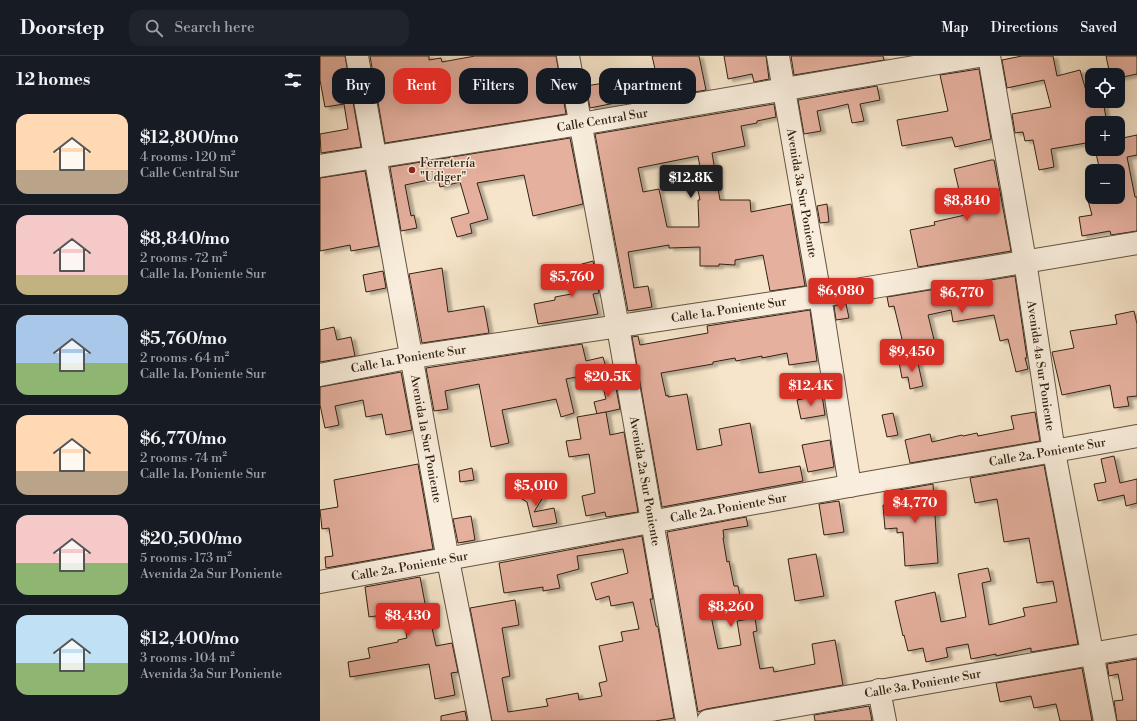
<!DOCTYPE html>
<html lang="en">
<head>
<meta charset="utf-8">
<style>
	body { margin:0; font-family:"Libre Bodoni",serif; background:#20242c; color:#f1f3f6; height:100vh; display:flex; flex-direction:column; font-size:15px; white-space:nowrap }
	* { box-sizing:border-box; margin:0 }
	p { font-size:13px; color:#9ea1a6 }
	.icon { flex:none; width:22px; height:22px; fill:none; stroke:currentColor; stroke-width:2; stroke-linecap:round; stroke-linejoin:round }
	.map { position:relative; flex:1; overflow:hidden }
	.drawer { display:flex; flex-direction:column; background:#171b24; width:320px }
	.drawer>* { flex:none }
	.top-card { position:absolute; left:12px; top:12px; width:380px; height:36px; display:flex; gap:8px }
	.tools { position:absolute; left:765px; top:12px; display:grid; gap:8px }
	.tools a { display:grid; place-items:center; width:40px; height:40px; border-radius:8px; background:#171b24; box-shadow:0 4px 16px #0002; font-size:20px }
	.price { position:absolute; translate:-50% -34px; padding:0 9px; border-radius:4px; background:#d93025; color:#fff; font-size:13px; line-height:26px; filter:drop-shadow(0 1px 2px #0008) }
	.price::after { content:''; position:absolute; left:50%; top:24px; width:12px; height:9px; margin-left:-6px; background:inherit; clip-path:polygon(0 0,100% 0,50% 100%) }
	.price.on { background:#222; color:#fff }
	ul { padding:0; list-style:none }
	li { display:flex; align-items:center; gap:12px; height:100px; padding:0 16px }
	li+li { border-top:1px solid #363941 }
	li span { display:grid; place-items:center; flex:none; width:112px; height:80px; border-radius:12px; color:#555 }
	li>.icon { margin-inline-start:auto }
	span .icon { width:48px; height:48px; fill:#fffc; stroke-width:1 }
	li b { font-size:17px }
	h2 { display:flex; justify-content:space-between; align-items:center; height:48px; padding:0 16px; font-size:17px }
	.pill { padding:0 14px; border-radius:12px; background:#171b24; box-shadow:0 4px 16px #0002; font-size:14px; line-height:36px }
	.pill.on { background:#d93025; color:#fff }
	header { display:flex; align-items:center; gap:24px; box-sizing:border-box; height:56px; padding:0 20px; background:#171b24; border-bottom:1px solid #363941 }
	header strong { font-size:19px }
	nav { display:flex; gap:22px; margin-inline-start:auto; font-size:14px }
	.search { width:280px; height:36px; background:#20242c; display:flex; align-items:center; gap:10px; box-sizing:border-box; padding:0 14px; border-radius:12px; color:#9ea1a6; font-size:15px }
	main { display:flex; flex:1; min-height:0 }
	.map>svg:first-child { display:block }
</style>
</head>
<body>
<header>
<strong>Doorstep</strong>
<div class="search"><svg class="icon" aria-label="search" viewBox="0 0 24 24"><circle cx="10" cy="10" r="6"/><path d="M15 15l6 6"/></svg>Search here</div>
<nav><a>Map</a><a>Directions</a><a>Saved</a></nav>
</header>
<main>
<section class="drawer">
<h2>12 homes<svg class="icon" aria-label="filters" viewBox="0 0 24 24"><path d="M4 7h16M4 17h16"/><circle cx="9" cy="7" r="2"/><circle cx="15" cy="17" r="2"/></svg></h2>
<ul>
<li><span style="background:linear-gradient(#ffd9b3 70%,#b9a48a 0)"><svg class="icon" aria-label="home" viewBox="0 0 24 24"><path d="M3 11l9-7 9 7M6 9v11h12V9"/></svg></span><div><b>$12,800/mo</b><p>4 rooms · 120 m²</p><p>Calle Central Sur</p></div></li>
<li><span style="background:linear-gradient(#f6c9c9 75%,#c2b280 0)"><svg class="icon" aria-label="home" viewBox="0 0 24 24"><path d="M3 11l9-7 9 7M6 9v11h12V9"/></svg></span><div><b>$8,840/mo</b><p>2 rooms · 72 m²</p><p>Calle 1a. Poniente Sur</p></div></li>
<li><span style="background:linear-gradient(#a9c7e8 60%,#8fb573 0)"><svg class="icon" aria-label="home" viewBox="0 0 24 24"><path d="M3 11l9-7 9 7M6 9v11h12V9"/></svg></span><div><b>$5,760/mo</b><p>2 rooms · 64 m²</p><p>Calle 1a. Poniente Sur</p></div></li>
<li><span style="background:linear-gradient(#ffd9b3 70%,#b9a48a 0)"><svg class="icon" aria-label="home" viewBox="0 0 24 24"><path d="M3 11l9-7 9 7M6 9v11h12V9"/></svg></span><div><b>$6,770/mo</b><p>2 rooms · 74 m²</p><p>Calle 1a. Poniente Sur</p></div></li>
<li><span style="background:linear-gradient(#f6c9c9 60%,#8fb573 0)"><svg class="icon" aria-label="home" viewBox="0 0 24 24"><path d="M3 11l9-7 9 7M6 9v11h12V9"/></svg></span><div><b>$20,500/mo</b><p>5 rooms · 173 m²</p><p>Avenida 2a Sur Poniente</p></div></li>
<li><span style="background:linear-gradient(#bfe0f5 60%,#8fb573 0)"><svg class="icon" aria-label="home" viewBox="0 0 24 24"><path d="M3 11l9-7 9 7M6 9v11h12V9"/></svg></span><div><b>$12,400/mo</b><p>3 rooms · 104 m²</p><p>Avenida 3a Sur Poniente</p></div></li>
</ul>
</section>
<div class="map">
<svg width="817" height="665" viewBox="0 0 817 665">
	<defs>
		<filter id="shadow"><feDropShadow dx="4.5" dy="2.5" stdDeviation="1" flood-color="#0004"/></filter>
	</defs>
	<rect width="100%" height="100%" fill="#f6e5ca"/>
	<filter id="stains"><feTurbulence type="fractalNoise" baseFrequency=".005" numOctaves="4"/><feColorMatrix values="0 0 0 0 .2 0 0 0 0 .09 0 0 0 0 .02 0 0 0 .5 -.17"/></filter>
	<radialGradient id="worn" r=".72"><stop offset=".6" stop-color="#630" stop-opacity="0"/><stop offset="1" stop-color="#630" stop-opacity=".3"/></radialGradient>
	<g fill="#e5b09e" stroke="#312113" fill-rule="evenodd" filter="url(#shadow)">
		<polygon points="0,0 25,0 41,91 1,97 0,78 28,73 24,48 5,51 0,24"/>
		<polygon points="50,0 109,0 109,4 121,2 122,6 155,0 236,0 246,58 65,87"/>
		<polygon points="332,0 379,0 386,34 363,38 363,35 351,38 350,36 270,52 266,30 296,25 295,21 335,13"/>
		<polygon points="404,0 446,0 449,23 434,26 432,18 408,23"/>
		<polygon points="471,0 563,0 564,4 474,19"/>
		<polygon points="702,0 733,0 737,20 760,14 769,45 783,45 787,67 772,67 772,86 731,93 734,111 719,114 713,84 705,85 703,76 695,77 692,58 731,51 724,24 687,32 682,4"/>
		<polygon points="786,0 817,0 817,18 798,22 798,19 790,19"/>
		<polygon points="659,13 671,83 635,91 632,81 582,90 577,64 628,55 620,19"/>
		<polygon points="557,30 560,44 540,48 544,65 532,67 528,48 516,51 497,55 501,75 484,78 478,44"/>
		<path d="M454 48 456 61 437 65V67L421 70 425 90 392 97 395 115 400 144H430L431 156 471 148 485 230 450 235 443 199 415 204V209L399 208V210H380V191L349 192V189L308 196 314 232 328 230 332 251 308 255 275 78ZM378 100 384 133 378 134 380 144H378L379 171H347L339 133 323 136 318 112Z"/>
		<polygon points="817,79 817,99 807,101 815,141 817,141 817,175 791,179 790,175 762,180 759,161 772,159 767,141 798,141 798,115 780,115 775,93 798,93 798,83"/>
		<polygon points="250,82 263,148 213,160 204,119 157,127 168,163 150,168 152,177 137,181 131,162 149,157 140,126 120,131 118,122 85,129 91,160 94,159 97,172 81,175 70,111"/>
		<polygon points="671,104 674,104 691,195 598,211 590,174 615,169 614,166 645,159 634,113"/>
		<polygon points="45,115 59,190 31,195 30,189 0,195 0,122"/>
		<polygon points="507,148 509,166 500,167 497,150"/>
		<polygon points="273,205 279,237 273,238 278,258 218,268 214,248 235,244 235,241 251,238 248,225 258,223 255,210"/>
		<polygon points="122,212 128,256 164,250 169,277 102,287 89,218"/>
		<polygon points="63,215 66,232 46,236 43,219"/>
		<polygon points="695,220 707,302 705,302 708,313 696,316 688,283 680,285 674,259 633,266 631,254 608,259 617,296 587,304 574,250 569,251 567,241"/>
		<polygon points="526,248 529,262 516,264 514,250"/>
		<polygon points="490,254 497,305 469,309 467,297 442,302 442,300 416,305 415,302 393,306 393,308 341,317 346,340 348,339 348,341 367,338 377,394 402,389 399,373 430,367 439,417 480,410 483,425 342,451 312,281 318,280 320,289 388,277 387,270"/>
		<polygon points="814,255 817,268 817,340 807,341 809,350 794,352 790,329 742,339 732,296 754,292 750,275 797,268 795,259"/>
		<polygon points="14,271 17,284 31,281 35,300 0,306 0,274"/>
		<polygon points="262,288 266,305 283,301 287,315 246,323 254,357 241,361 236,343 182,354 189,387 171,391 159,328 125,335 128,353 114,355 106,312"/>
		<polygon points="597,303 603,330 590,333 588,321 582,322 579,306"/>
		<polygon points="81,316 92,374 66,379 62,358 46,361 43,344 15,350 19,369 5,372 0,349 0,331"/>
		<polygon points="292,321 294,327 295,327 300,353 277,358 274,346 286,343 281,323"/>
		<polygon points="502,339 505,359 481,363 477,344"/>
		<polygon points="286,356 290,379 304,376 318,456 286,461 285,456 266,460 262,440 275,437 269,398 249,401 246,385 261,383 257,361"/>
		<polygon points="715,356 720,385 590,407 585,384 610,378 612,386 642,379 643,380 657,377 658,380 694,373 691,360"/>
		<polygon points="573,357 578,379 567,381 562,359"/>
		<polygon points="510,384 514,411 488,416 482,389"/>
		<polygon points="794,400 800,427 817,423 817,447 806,450 804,439 778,445 774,428 786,426 781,403"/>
		<polygon points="98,408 113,493 6,512 5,501 13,500 9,472 2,473 0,454 18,451 14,424"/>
		<polygon points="724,409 758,588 711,596 711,592 676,600 676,598 651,603 648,588 626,592 628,601 606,606 603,592 588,595 584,579 583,580 575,545 615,536 621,566 646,561 638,518 668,512 671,525 662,527 669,569 705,560 703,552 737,546 733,525 717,527 709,482 684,486 677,443 655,447 650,422"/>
		<polygon points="152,412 154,424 140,426 139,415"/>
		<polygon points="200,427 223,441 214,456 234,452 237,467 213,471 207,446 194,438"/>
		<polygon points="613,428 618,507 585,510 583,476 577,477 577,472 565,473 563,449 574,448 573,435"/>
		<polygon points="519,445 524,476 504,479 499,448"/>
		<polygon points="151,460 155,484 138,487 133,463"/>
		<polygon points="426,461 428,470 403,474 404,482 403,482 407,506 409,505 414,530 418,530 423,555 391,560 398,593 421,589 417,565 435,562 437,575 433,576 440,613 453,611 454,616 495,608 492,588 515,584 523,629 386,653 378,656 347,476"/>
		<polygon points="322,480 333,543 330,543 336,570 338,571 354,662 335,665 172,665 150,552 195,544 199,569 182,572 190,620 182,622 188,656 228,650 226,643 258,637 259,644 282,640 279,627 287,625 279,590 303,585 301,576 319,573 313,546 291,550 289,540 276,544 271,527 308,517 303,493 257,500 259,513 237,519 240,532 223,535 223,531 184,537 179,507"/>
		<polygon points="496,498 504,540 475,545 468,503"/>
		<polygon points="100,521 108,563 110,563 116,590 132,587 138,616 131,617 135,639 115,643 109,608 30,621 28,606 50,602 48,592 78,586 78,584 87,582 82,556 49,561 45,531"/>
		<polygon points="817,603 817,665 797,665 794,645 803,644 798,618 789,620 787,608"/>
		<polygon points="762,612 772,665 740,665 736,648 714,652 711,640 680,646 676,627"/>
		<polygon points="549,650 552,665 495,665 494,659"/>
		<polygon points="145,655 147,665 121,665 121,660"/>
	</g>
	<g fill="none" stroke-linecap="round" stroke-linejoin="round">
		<g stroke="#625241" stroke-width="24">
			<g id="minor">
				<path id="s1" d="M37 0 128 504 160 665"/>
				<path id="s2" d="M248 0 298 271 367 665"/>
				<path id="s3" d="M458 0 500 240 530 430"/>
				<path id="s4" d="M669 0 705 205 734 396 785 665"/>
				<path id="s5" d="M0 110 260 68 659 0"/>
				<path id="s6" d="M0 319 92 301 500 240 817 187"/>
				<path id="s7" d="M0 526C177 495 353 461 529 430 625 413 721 398 817 380"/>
				<polyline points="559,634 565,665"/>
				<path id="s8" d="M388 665 817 590"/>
			</g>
		</g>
		<use href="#minor" stroke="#f9eedd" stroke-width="22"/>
	</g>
	<circle fill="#8f2418" stroke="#f9eedd" stroke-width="1.5" cx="92" cy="114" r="4"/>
	<g text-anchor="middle" stroke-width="3" stroke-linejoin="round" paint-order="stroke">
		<g font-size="12" fill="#312113" stroke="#f9eedd">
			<text dy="4" stroke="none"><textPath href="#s5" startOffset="286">Calle Central Sur</textPath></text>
			<text dy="4" stroke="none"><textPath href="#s3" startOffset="139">Avenida 3a Sur Poniente</textPath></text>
			<text dy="4" stroke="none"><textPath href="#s6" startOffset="414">Calle 1a. Poniente Sur</textPath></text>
			<text dy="4" stroke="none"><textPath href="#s6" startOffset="90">Calle 1a. Poniente Sur</textPath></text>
			<text dy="4" stroke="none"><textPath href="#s4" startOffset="314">Avenida 4a Sur Poniente</textPath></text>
			<text dy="4" stroke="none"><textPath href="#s1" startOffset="389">Avenida 1a Sur Poniente</textPath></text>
			<text dy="4" stroke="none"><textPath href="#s7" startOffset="739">Calle 2a. Poniente Sur</textPath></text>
			<text dy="4" stroke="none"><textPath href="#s2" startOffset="432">Avenida 2a Sur Poniente</textPath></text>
			<text dy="4" stroke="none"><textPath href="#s7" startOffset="415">Calle 2a. Poniente Sur</textPath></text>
			<text dy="4" stroke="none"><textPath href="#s7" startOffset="91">Calle 2a. Poniente Sur</textPath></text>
			<text dy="4" stroke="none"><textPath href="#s8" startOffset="218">Calle 3a. Poniente Sur</textPath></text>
		</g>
		<g font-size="12" fill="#312113" stroke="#f9eedd" text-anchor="start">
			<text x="100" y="111">Ferretería<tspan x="100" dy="14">"Udiger"</tspan></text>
		</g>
	</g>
	<rect width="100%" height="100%" filter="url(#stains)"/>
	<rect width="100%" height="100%" fill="url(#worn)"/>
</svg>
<div class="tools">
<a><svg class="icon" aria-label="locate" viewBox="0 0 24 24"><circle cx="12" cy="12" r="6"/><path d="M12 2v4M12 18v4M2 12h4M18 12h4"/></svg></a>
<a>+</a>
<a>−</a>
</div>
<b class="price on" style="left:371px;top:143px">$12.8K</b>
<b class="price" style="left:647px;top:166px">$8,840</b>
<b class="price" style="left:252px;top:242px">$5,760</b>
<b class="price" style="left:521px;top:256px">$6,080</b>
<b class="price" style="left:642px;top:258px">$6,770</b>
<b class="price" style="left:592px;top:317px">$9,450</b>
<b class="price" style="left:288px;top:342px">$20.5K</b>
<b class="price" style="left:491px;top:351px">$12.4K</b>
<b class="price" style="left:216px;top:451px">$5,010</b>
<b class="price" style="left:595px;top:468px">$4,770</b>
<b class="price" style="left:411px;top:572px">$8,260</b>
<b class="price" style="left:88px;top:581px">$8,430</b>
<div class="top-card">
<a class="pill">Buy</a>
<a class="pill on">Rent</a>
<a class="pill">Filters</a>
<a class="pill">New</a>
<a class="pill">Apartment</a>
</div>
</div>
</main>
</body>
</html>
